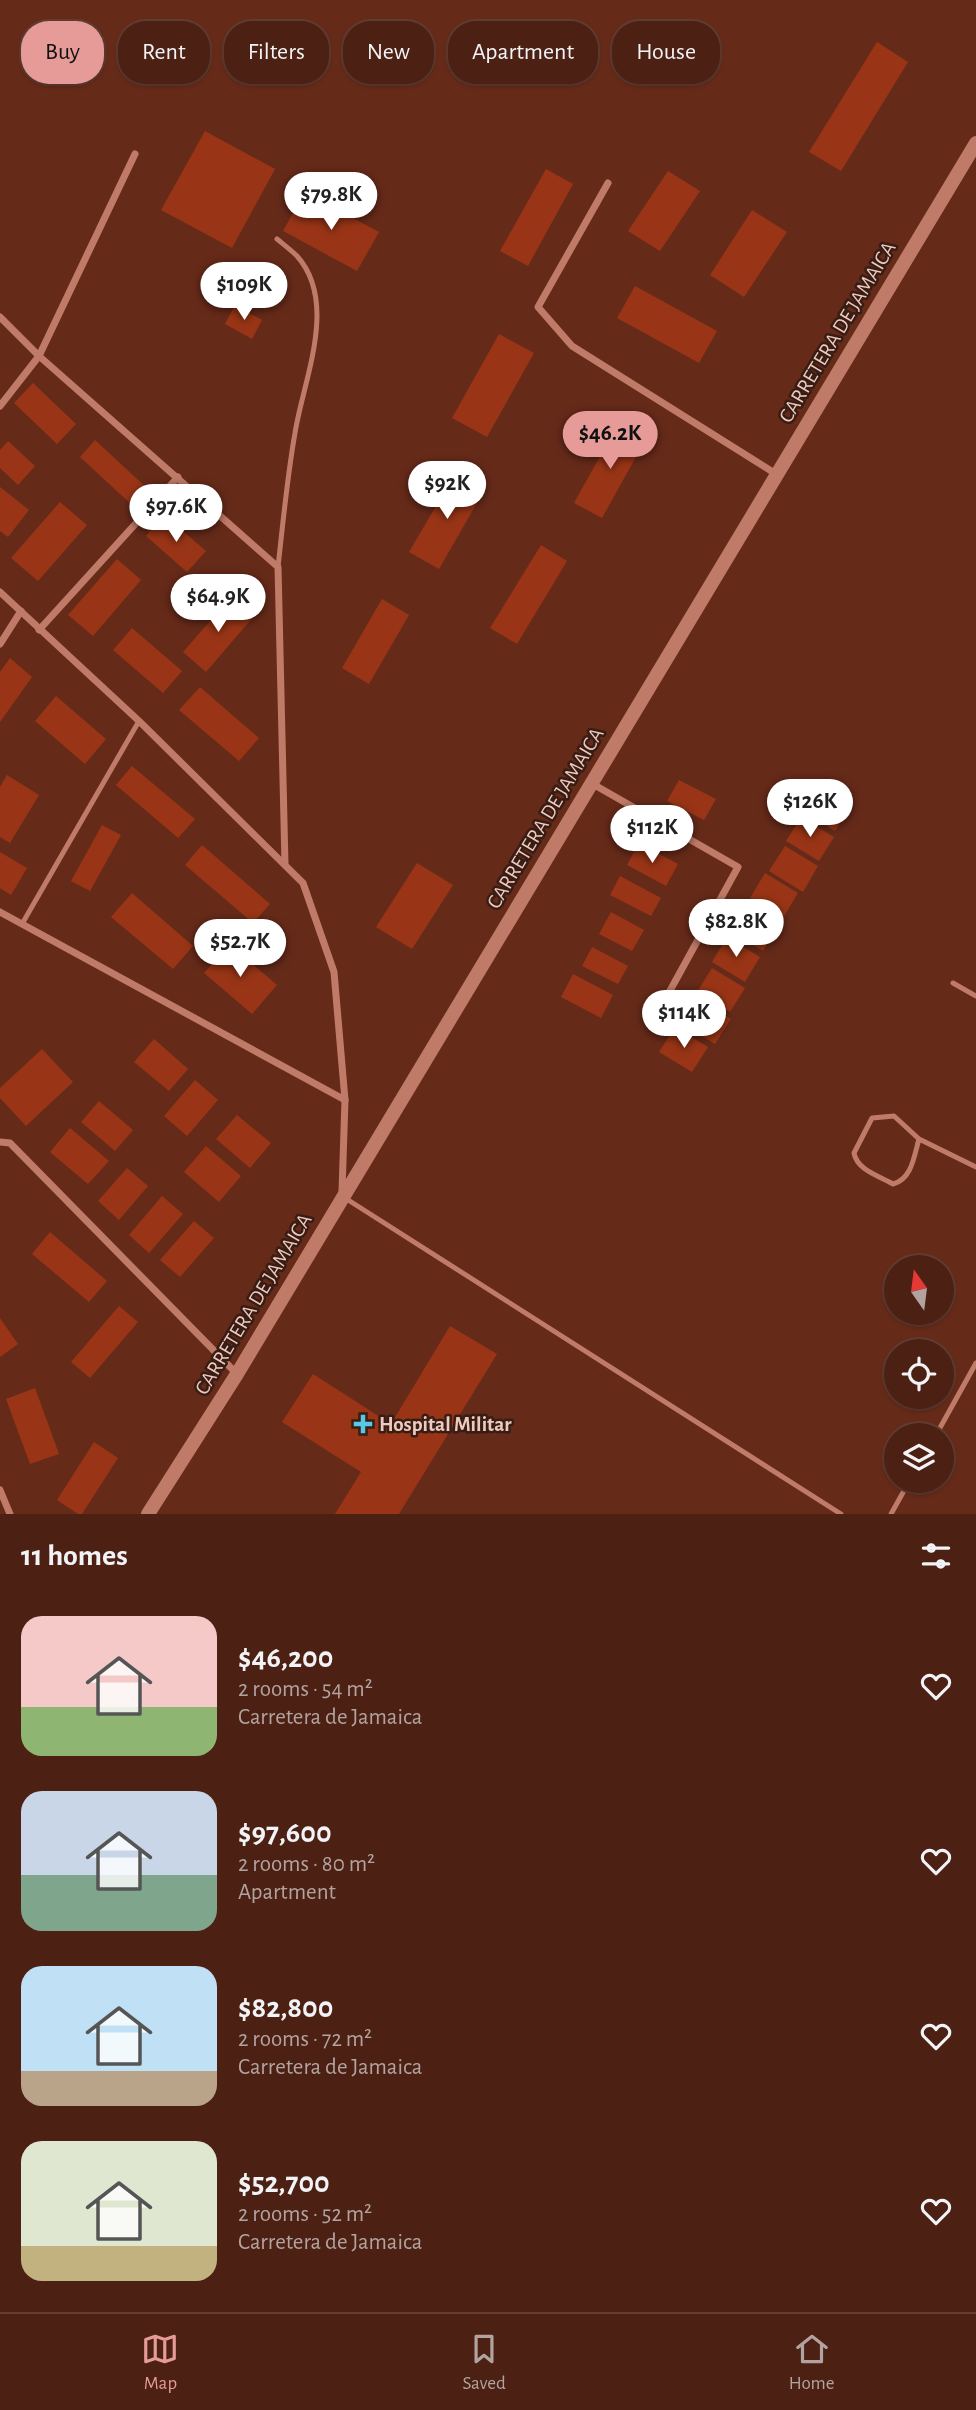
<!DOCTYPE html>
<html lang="en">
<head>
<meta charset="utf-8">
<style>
	body { margin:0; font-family:"Alegreya Sans",sans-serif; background:#53281c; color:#f1f3f6; height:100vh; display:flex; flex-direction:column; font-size:26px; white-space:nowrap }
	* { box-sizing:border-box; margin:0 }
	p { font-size:23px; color:#b2a3a0 }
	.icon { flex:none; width:38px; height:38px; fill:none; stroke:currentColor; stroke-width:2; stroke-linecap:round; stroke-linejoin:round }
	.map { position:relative; height:1514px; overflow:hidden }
	.drawer { display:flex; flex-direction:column; background:#4c2013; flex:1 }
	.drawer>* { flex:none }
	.hud { position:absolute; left:21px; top:21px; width:934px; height:63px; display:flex; gap:14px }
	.needle { width:46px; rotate:346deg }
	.fabs { position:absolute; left:884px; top:1255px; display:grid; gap:14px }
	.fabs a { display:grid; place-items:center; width:70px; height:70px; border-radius:50%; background:#4c2013; box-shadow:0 2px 5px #0004,0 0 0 2px #633e33; font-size:35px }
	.price { position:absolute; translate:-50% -60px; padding:0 16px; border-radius:24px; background:#fff; color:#222; font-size:23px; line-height:46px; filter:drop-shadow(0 2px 4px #0008) }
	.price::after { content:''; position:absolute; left:50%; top:42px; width:21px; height:16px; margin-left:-10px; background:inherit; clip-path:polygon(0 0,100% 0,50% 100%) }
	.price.current { background:#e69b98; color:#111 }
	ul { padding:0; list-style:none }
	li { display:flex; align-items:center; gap:21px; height:175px; padding:0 21px }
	li span { display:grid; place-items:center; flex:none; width:196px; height:140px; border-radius:21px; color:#555 }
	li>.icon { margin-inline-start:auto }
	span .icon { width:84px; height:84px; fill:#fffc; stroke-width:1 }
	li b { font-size:30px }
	h2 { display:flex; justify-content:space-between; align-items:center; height:84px; padding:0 21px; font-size:30px }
	.chip { padding:0 24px; border-radius:28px; background:#4c2013; box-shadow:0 2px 5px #0004,0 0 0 2px #633e33; font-size:24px; line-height:63px }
	.chip.current { background:#e69b98; color:#111 }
	.tabs { display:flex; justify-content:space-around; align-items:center; height:98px; border-top:2px solid #633e33; background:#4c2013; font-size:19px; color:#b2a3a0 }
	.tabs a { display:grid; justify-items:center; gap:4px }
	.tabs .current { color:#e69b98 }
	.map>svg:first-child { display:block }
</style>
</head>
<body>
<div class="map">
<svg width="976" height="1514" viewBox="0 0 976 1514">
	<rect width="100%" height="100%" fill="#662a19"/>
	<g fill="#993516">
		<polygon points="877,42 908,62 841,171 809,152"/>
		<polygon points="205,131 275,169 232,248 161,210"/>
		<polygon points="546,169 573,184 528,266 500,251"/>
		<polygon points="668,171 700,191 660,251 628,231"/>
		<polygon points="305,192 379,232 357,271 283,231"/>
		<polygon points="752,210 787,232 744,297 710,275"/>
		<polygon points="635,286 717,331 699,363 617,318"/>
		<polygon points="235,305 262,320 252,339 225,324"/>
		<polygon points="499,334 534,353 487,437 452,418"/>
		<polygon points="33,383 76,424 57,444 14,403"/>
		<polygon points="618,424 646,439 602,518 574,503"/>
		<polygon points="95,440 148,489 132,505 80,457"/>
		<polygon points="8,441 35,466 18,485 0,468 0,450"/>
		<polygon points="456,472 485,489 439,569 409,552"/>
		<polygon points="0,487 29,510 8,537 0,531"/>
		<polygon points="60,502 87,525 38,581 11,558"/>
		<polygon points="164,515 206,551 187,572 146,536"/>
		<polygon points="541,545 567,561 517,644 490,628"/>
		<polygon points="117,559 141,580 93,636 68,615"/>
		<polygon points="231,597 254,616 206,672 183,652"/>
		<polygon points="382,599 409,615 369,684 342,668"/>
		<polygon points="132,628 182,671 163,693 113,650"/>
		<polygon points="10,658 32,677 0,722 0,672"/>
		<polygon points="200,687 259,738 239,761 179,710"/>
		<polygon points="56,696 106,739 85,764 35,721"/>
		<polygon points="132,766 195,819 178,838 116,785"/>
		<polygon points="7,775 39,795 10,843 0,837 0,787"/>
		<polygon points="679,780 716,799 704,820 667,801"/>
		<polygon points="817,786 850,806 835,831 802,811"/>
		<polygon points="801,817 834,837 819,861 786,841"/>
		<polygon points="102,825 121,835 90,891 71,881"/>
		<polygon points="639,843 678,864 666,886 627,865"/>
		<polygon points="202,845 270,904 253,923 185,865"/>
		<polygon points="785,846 818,866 803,892 769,871"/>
		<polygon points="0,852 27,868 11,895 0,888"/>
		<polygon points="417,863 453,885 412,949 376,927"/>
		<polygon points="765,873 798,893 783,918 750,898"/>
		<polygon points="620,876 661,898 651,916 610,895"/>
		<polygon points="132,893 193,946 173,969 111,917"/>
		<polygon points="745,905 778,926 763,951 730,931"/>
		<polygon points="611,912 644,930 632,951 599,934"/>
		<polygon points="727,937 760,957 745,982 712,962"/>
		<polygon points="229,944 277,985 252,1014 204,973"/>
		<polygon points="592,947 628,966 618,984 582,966"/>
		<polygon points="712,968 745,988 730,1012 697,992"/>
		<polygon points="573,974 613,995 601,1018 561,997"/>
		<polygon points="698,999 731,1019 715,1044 682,1024"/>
		<polygon points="675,1027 708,1047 692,1072 659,1052"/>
		<polygon points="154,1039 188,1069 169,1091 134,1062"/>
		<polygon points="42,1049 73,1082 26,1126 0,1098 0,1088"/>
		<polygon points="195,1080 218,1100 187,1136 164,1116"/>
		<polygon points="99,1101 133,1130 115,1151 81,1122"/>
		<polygon points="237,1115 271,1143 250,1168 216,1139"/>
		<polygon points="70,1128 109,1161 88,1184 50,1152"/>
		<polygon points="206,1146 241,1176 219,1202 184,1172"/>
		<polygon points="127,1168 148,1186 119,1220 98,1201"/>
		<polygon points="162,1196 183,1214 149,1253 129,1235"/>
		<polygon points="194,1221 214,1238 180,1277 160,1260"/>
		<polygon points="50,1232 107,1281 89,1302 32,1254"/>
		<polygon points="119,1306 138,1322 90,1378 71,1362"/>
		<polygon points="0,1318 18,1344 0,1357"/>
		<polygon points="450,1326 497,1354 399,1514 335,1514 361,1472 282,1422 313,1374 391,1424"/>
		<polygon points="35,1388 59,1454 30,1464 6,1399"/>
		<polygon points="94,1442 118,1458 82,1514 78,1514 57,1500"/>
	</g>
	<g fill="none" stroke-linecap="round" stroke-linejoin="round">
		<g stroke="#c07b68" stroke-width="5">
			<path d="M277 239C283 244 291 250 297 256 339 303 303 381 295 433 287 478 283 523 278 567"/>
			<polyline points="22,924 139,721"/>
			<polyline points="953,983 976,996"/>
			<path d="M919 1139C914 1156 912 1179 893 1184 879 1176 857 1170 854 1153L872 1118 894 1116 919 1139 976 1167"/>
			<polyline points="345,1198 841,1514"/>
			<polyline points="936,1435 976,1363"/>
			<polyline points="891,1514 910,1480"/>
		</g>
		<g stroke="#c07b68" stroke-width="7">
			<polyline points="608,183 538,307 572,346 776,474"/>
			<polyline points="0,317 39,356 278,567 285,864"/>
			<polyline points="0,406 39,356 135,154"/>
			<polyline points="0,592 139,721 303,883 334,972 345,1100 342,1191"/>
			<polyline points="39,630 178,477"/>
			<polyline points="0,644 21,611"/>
			<polyline points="591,783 738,867 655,1018"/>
			<polyline points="0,912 345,1100"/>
			<polyline points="0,1142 10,1143 237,1374"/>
			<polyline points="0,1490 10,1514"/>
		</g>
		<polyline stroke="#c07b68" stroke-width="14" points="148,1514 237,1374 976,143"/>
	</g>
	<path fill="#59c8e4" stroke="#381d15" stroke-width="2.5" d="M359.5 1413.5h7v7h7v7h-7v7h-7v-7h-7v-7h7z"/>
	<g text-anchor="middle" stroke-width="5" stroke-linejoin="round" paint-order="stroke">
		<g font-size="21" fill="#eec9be" stroke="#381d15">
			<text transform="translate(837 332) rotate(-59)" y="7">CARRETERA DE JAMAICA</text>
			<text transform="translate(545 818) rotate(-59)" y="7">CARRETERA DE JAMAICA</text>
			<text transform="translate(253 1304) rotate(-59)" y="7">CARRETERA DE JAMAICA</text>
		</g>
		<g font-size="21" font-weight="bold" fill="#eec9be" stroke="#381d15" text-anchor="start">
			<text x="379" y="1431">Hospital Militar</text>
		</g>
	</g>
</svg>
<div class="fabs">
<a><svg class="needle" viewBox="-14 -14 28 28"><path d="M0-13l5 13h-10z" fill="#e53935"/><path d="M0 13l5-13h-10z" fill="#b2a3a0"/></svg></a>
<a><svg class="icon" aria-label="locate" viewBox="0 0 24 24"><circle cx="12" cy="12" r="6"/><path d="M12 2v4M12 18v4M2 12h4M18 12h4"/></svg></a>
<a><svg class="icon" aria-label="layers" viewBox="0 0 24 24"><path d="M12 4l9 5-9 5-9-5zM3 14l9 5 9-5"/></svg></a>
</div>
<b class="price" style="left:331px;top:232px">$79.8K</b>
<b class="price" style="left:244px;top:322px">$109K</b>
<b class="price current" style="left:610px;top:471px">$46.2K</b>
<b class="price" style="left:447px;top:521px">$92K</b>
<b class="price" style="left:176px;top:544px">$97.6K</b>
<b class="price" style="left:218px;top:634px">$64.9K</b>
<b class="price" style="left:810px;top:839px">$126K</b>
<b class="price" style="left:652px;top:865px">$112K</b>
<b class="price" style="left:736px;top:959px">$82.8K</b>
<b class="price" style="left:240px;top:979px">$52.7K</b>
<b class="price" style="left:684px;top:1050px">$114K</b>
<div class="hud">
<a class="chip current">Buy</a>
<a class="chip">Rent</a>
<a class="chip">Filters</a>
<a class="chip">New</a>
<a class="chip">Apartment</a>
<a class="chip">House</a>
</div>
</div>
<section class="drawer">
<h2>11 homes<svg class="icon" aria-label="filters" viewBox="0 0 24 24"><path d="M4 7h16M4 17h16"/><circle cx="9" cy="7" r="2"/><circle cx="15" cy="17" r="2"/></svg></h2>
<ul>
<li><span style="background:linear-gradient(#f6c9c9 65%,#8fb573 0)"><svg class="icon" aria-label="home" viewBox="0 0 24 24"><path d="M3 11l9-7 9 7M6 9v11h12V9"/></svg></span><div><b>$46,200</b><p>2 rooms · 54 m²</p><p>Carretera de Jamaica</p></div><svg class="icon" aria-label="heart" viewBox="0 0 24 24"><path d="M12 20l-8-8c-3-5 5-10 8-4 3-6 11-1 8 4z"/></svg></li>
<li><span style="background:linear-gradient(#c9d6e8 60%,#7fa58c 0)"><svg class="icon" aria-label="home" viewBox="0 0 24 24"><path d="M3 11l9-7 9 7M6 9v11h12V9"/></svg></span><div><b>$97,600</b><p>2 rooms · 80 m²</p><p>Apartment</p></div><svg class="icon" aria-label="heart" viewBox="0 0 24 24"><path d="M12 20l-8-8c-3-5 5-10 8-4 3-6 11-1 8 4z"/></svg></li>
<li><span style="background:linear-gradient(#bfe0f5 75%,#b9a48a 0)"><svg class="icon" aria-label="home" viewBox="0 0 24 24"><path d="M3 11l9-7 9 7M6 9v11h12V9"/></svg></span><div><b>$82,800</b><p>2 rooms · 72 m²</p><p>Carretera de Jamaica</p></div><svg class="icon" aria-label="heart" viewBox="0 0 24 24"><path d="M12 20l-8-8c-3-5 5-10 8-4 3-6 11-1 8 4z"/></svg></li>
<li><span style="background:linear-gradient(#dfe7d0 75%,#c2b280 0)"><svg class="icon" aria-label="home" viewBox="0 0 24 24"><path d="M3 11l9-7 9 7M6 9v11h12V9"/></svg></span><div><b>$52,700</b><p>2 rooms · 52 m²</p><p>Carretera de Jamaica</p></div><svg class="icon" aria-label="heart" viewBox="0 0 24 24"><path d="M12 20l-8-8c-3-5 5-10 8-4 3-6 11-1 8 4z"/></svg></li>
</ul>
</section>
<nav class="tabs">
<a class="current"><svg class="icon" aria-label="map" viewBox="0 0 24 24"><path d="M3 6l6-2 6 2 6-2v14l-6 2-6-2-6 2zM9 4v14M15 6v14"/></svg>Map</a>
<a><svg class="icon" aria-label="saved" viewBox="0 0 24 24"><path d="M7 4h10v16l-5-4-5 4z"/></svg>Saved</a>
<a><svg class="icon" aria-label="home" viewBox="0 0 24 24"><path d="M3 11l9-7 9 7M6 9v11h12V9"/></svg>Home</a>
</nav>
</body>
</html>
